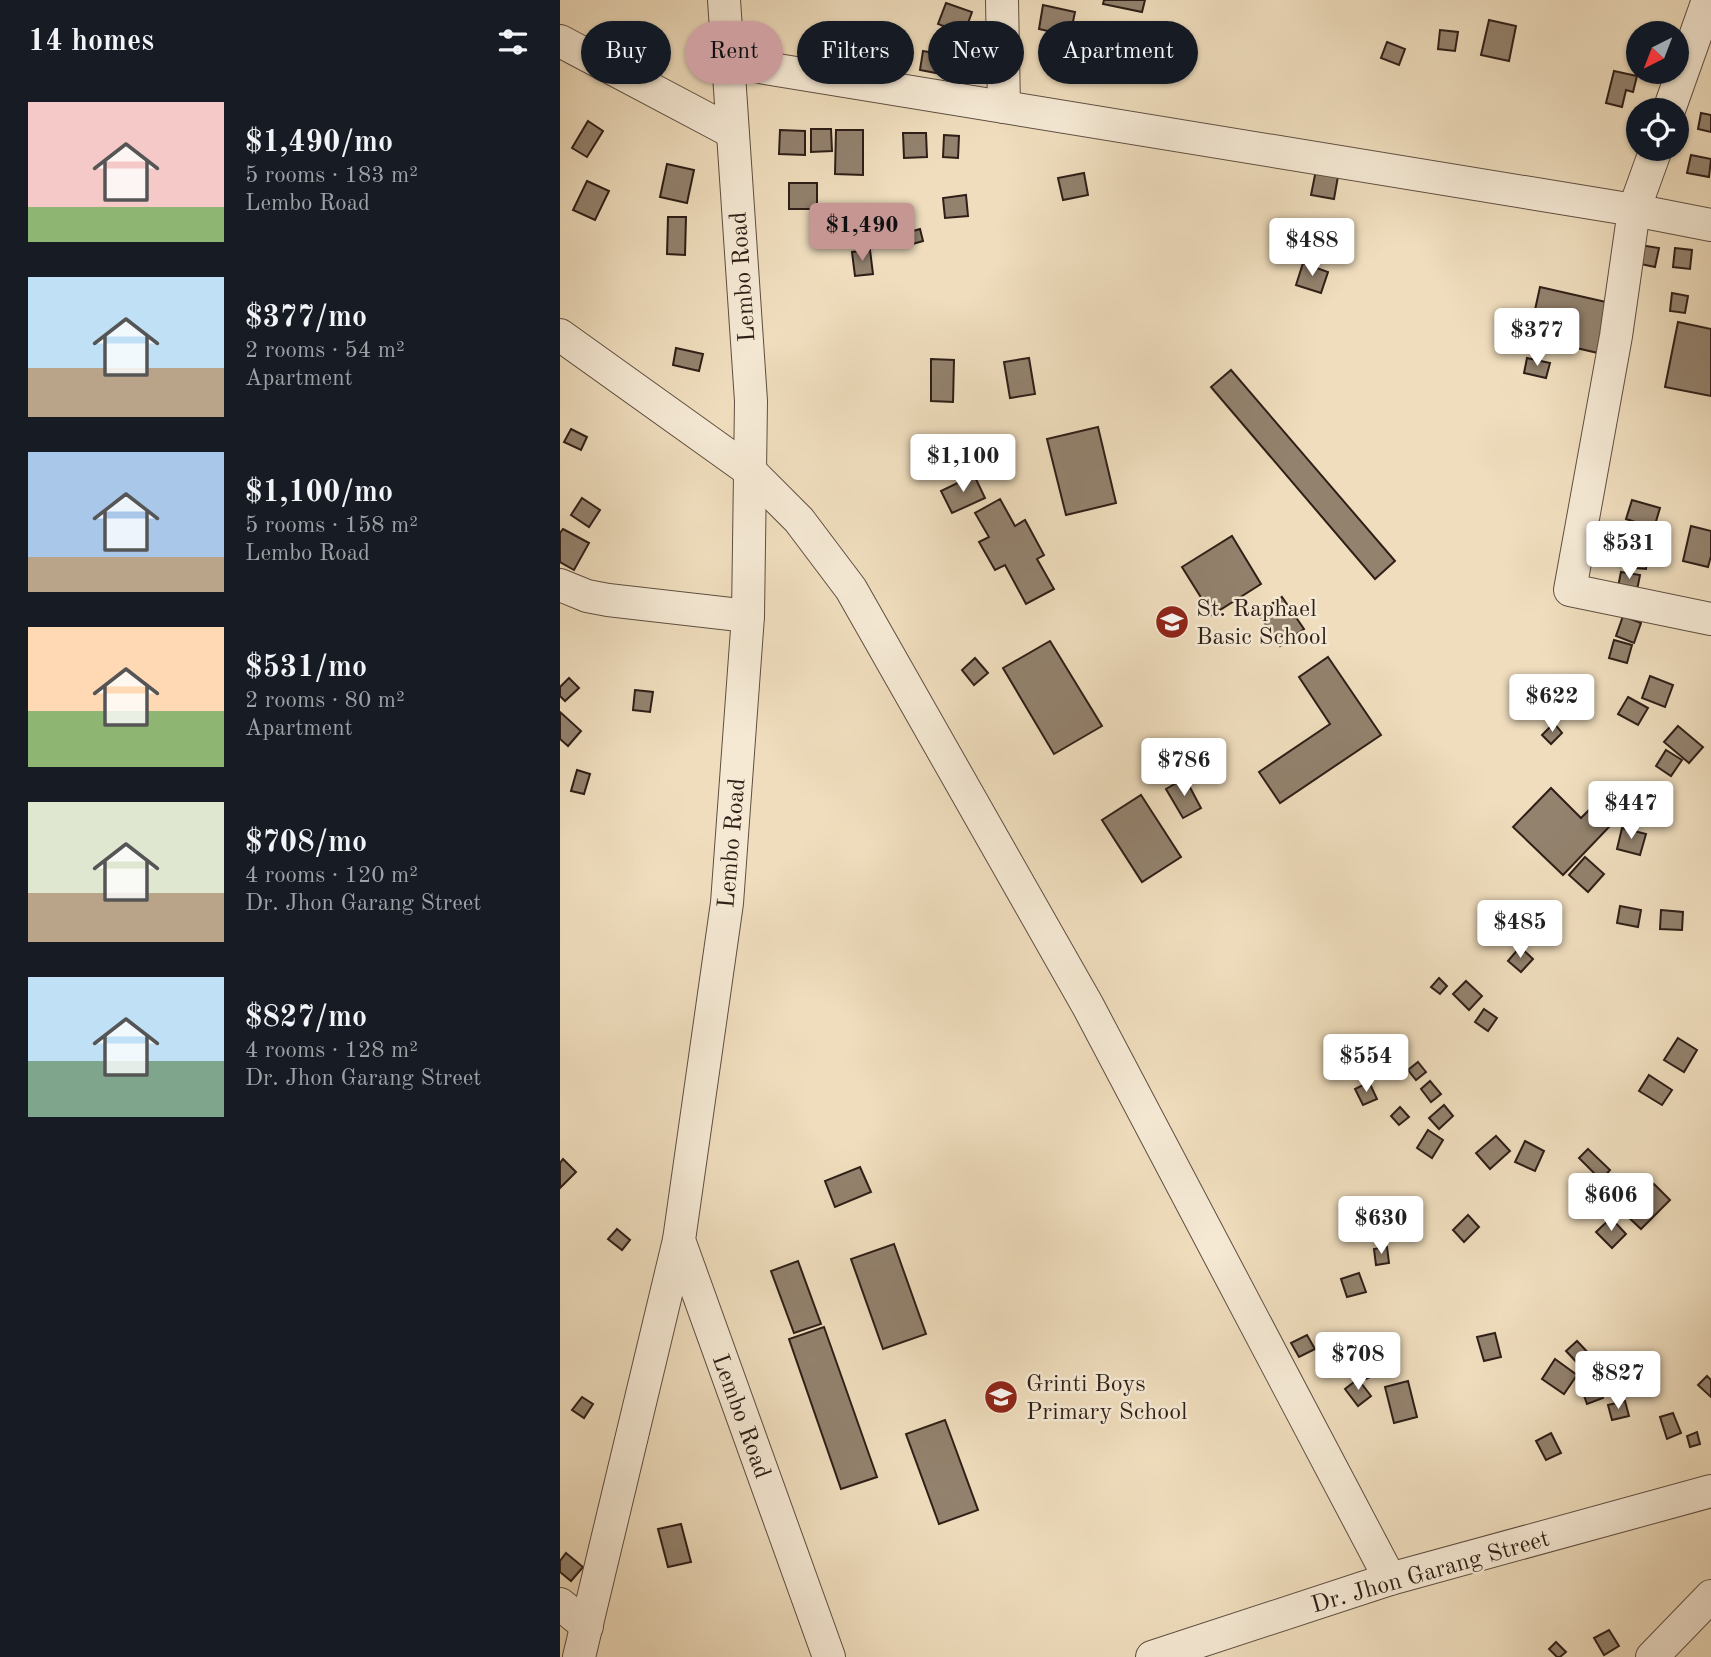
<!DOCTYPE html>
<html lang="en">
<head>
<meta charset="utf-8">
<style>
	body { margin:0; font-family:"Old Standard TT",serif; background:#242831; color:#f1f3f6; height:100vh; display:flex; flex-direction:column; font-size:26px; white-space:nowrap }
	* { box-sizing:border-box; margin:0 }
	p { font-size:23px; color:#9ea1a6 }
	.icon { flex:none; width:38px; height:38px; fill:none; stroke:currentColor; stroke-width:2; stroke-linecap:round; stroke-linejoin:round }
	.map { position:relative; flex:1; overflow:hidden }
	.drawer { display:flex; flex-direction:column; background:#171b24; width:560px }
	.drawer>* { flex:none }
	.hud { position:absolute; left:21px; top:21px; width:665px; height:63px; display:flex; gap:14px }
	.needle { width:46px; rotate:222deg }
	.buttons { position:absolute; left:1066px; top:21px; display:grid; gap:14px }
	.buttons a { display:grid; place-items:center; width:63px; height:63px; border-radius:50%; background:#171b24; box-shadow:0 2px 5px #0004; font-size:35px }
	.price { position:absolute; translate:-50% -60px; padding:0 16px; border-radius:7px; background:#fff; color:#222; font-size:23px; line-height:46px; filter:drop-shadow(0 2px 4px #0008) }
	.price::after { content:''; position:absolute; left:50%; top:42px; width:21px; height:16px; margin-left:-10px; background:inherit; clip-path:polygon(0 0,100% 0,50% 100%) }
	.price.active { background:#c59692; color:#111 }
	ul { padding:0; list-style:none }
	li { display:flex; align-items:center; gap:21px; height:175px; padding:0 28px }
	li span { display:grid; place-items:center; flex:none; width:196px; height:140px; border-radius:0px; color:#555 }
	li>.icon { margin-inline-start:auto }
	span .icon { width:84px; height:84px; fill:#fffc; stroke-width:1 }
	li b { font-size:30px }
	h2 { display:flex; justify-content:space-between; align-items:center; height:84px; padding:0 28px; font-size:30px }
	.chip { padding:0 24px; border-radius:32px; background:#171b24; box-shadow:0 2px 5px #0004; font-size:24px; line-height:63px }
	.chip.active { background:#c59692; color:#111 }
	main { display:flex; flex:1; min-height:0 }
	.map>svg:first-child { display:block }
</style>
</head>
<body>
<main>
<section class="drawer">
<h2>14 homes<svg class="icon" aria-label="filters" viewBox="0 0 24 24"><path d="M4 7h16M4 17h16"/><circle cx="9" cy="7" r="2"/><circle cx="15" cy="17" r="2"/></svg></h2>
<ul>
<li><span style="background:linear-gradient(#f6c9c9 75%,#8fb573 0)"><svg class="icon" aria-label="home" viewBox="0 0 24 24"><path d="M3 11l9-7 9 7M6 9v11h12V9"/></svg></span><div><b>$1,490/mo</b><p>5 rooms · 183 m²</p><p>Lembo Road</p></div></li>
<li><span style="background:linear-gradient(#bfe0f5 65%,#b9a48a 0)"><svg class="icon" aria-label="home" viewBox="0 0 24 24"><path d="M3 11l9-7 9 7M6 9v11h12V9"/></svg></span><div><b>$377/mo</b><p>2 rooms · 54 m²</p><p>Apartment</p></div></li>
<li><span style="background:linear-gradient(#a9c7e8 75%,#b9a48a 0)"><svg class="icon" aria-label="home" viewBox="0 0 24 24"><path d="M3 11l9-7 9 7M6 9v11h12V9"/></svg></span><div><b>$1,100/mo</b><p>5 rooms · 158 m²</p><p>Lembo Road</p></div></li>
<li><span style="background:linear-gradient(#ffd9b3 60%,#8fb573 0)"><svg class="icon" aria-label="home" viewBox="0 0 24 24"><path d="M3 11l9-7 9 7M6 9v11h12V9"/></svg></span><div><b>$531/mo</b><p>2 rooms · 80 m²</p><p>Apartment</p></div></li>
<li><span style="background:linear-gradient(#dfe7d0 65%,#b9a48a 0)"><svg class="icon" aria-label="home" viewBox="0 0 24 24"><path d="M3 11l9-7 9 7M6 9v11h12V9"/></svg></span><div><b>$708/mo</b><p>4 rooms · 120 m²</p><p>Dr. Jhon Garang Street</p></div></li>
<li><span style="background:linear-gradient(#bfe0f5 60%,#7fa58c 0)"><svg class="icon" aria-label="home" viewBox="0 0 24 24"><path d="M3 11l9-7 9 7M6 9v11h12V9"/></svg></span><div><b>$827/mo</b><p>4 rooms · 128 m²</p><p>Dr. Jhon Garang Street</p></div></li>
</ul>
</section>
<div class="map">
<svg width="1151" height="1657" viewBox="0 0 1151 1657">
	<rect width="100%" height="100%" fill="#efddbd"/>
	<filter id="stains"><feTurbulence type="fractalNoise" baseFrequency=".00286" numOctaves="4"/><feColorMatrix values="0 0 0 0 .2 0 0 0 0 .09 0 0 0 0 .02 0 0 0 .5 -.17"/></filter>
	<radialGradient id="worn" r=".72"><stop offset=".6" stop-color="#630" stop-opacity="0"/><stop offset="1" stop-color="#630" stop-opacity=".3"/></radialGradient>
	<g fill="#93826e" stroke="#2f1f18" stroke-width="2">
		<polygon points="544,0 585,0 582,12 543,4"/>
		<polygon points="386,3 412,12 404,34 378,24"/>
		<polygon points="483,5 515,12 510,36 479,29"/>
		<polygon points="929,20 956,26 949,61 921,55"/>
		<polygon points="880,30 898,32 895,51 878,49"/>
		<polygon points="251,35 271,37 269,57 249,55"/>
		<polygon points="827,42 845,49 839,65 821,58"/>
		<polygon points="363,51 380,54 376,73 360,70"/>
		<polygon points="1054,71 1077,76 1073,92 1066,90 1062,107 1046,103"/>
		<polygon points="1141,113 1151,115 1151,132 1138,129"/>
		<polygon points="28,121 43,131 27,157 12,148"/>
		<polygon points="251,129 271,129 272,151 251,152"/>
		<polygon points="220,130 245,131 245,155 219,154"/>
		<polygon points="276,130 303,130 303,175 275,174"/>
		<polygon points="343,133 366,133 367,157 344,158"/>
		<polygon points="384,135 399,136 398,158 383,157"/>
		<polygon points="1131,155 1151,159 1149,177 1127,173"/>
		<polygon points="758,160 780,165 774,199 751,195"/>
		<polygon points="107,164 134,170 127,203 100,197"/>
		<polygon points="524,173 528,195 503,200 498,178"/>
		<polygon points="27,181 49,191 35,220 13,210"/>
		<rect x="229" y="183" width="28" height="26"/>
		<polygon points="406,195 408,216 385,218 383,198"/>
		<polygon points="108,217 126,217 125,255 107,254"/>
		<polygon points="360,229 363,241 349,245 346,233"/>
		<polygon points="1080,245 1099,248 1095,267 1076,263"/>
		<polygon points="1115,248 1132,250 1130,269 1113,267"/>
		<polygon points="310,250 313,274 295,276 292,252"/>
		<polygon points="743,263 768,272 761,293 736,285"/>
		<polygon points="980,287 1059,305 1038,353 969,337"/>
		<polygon points="1112,293 1128,296 1125,313 1110,311"/>
		<polygon points="1118,322 1151,329 1151,396 1105,387"/>
		<polygon points="116,348 143,354 139,371 113,365"/>
		<polygon points="469,358 475,394 450,398 444,362"/>
		<polygon points="967,358 990,363 986,378 964,373"/>
		<polygon points="371,359 394,360 393,402 371,401"/>
		<polygon points="671,370 835,561 815,579 651,387"/>
		<polygon points="538,427 556,503 506,515 487,439"/>
		<polygon points="11,429 27,437 21,450 4,442"/>
		<polygon points="414,475 425,498 392,513 381,491"/>
		<polygon points="22,498 40,510 29,527 11,515"/>
		<polygon points="440,499 455,526 465,520 484,555 477,559 494,589 466,604 445,565 435,570 419,542 429,537 415,513"/>
		<polygon points="1072,500 1100,508 1094,528 1066,519"/>
		<polygon points="1131,526 1151,531 1151,556 1148,567 1123,561"/>
		<polygon points="3,529 29,543 14,570 0,562 0,533"/>
		<polygon points="672,536 701,584 652,615 622,567"/>
		<polygon points="1065,546 1088,548 1086,569 1063,567"/>
		<polygon points="1061,572 1080,575 1077,590 1058,587"/>
		<polygon points="722,597 744,629 720,646 698,613"/>
		<polygon points="1063,616 1081,623 1074,643 1056,636"/>
		<polygon points="1054,640 1072,645 1067,663 1049,658"/>
		<polygon points="490,641 542,726 494,754 443,668"/>
		<polygon points="768,657 821,735 720,803 699,772 770,724 739,677"/>
		<polygon points="415,658 428,673 414,685 402,670"/>
		<polygon points="1090,676 1113,685 1105,707 1082,698"/>
		<polygon points="9,678 19,688 5,701 0,696 0,687"/>
		<polygon points="75,690 93,692 90,712 73,710"/>
		<polygon points="1068,697 1088,708 1078,725 1058,714"/>
		<polygon points="0,712 21,731 8,746 0,739"/>
		<polygon points="994,723 1002,733 991,744 982,735"/>
		<polygon points="1118,726 1143,747 1129,763 1104,742"/>
		<polygon points="1106,750 1122,760 1111,776 1096,766"/>
		<polygon points="17,770 30,774 24,794 11,791"/>
		<polygon points="625,778 641,808 623,818 606,789"/>
		<polygon points="991,788 1021,818 1031,808 1049,827 1003,875 953,827"/>
		<polygon points="581,795 621,857 582,882 542,820"/>
		<polygon points="1062,828 1086,834 1080,855 1057,849"/>
		<polygon points="1025,857 1044,874 1028,892 1009,875"/>
		<polygon points="1060,906 1081,910 1078,927 1057,923"/>
		<polygon points="1101,910 1123,912 1122,930 1100,929"/>
		<polygon points="960,947 973,959 961,972 948,961"/>
		<polygon points="879,978 887,986 880,994 871,987"/>
		<polygon points="906,981 922,996 909,1010 893,994"/>
		<polygon points="924,1009 937,1018 928,1031 915,1022"/>
		<polygon points="1118,1038 1137,1050 1124,1072 1104,1060"/>
		<polygon points="858,1062 866,1072 856,1080 848,1070"/>
		<polygon points="1089,1075 1112,1090 1102,1105 1079,1091"/>
		<polygon points="870,1081 881,1094 871,1102 861,1089"/>
		<polygon points="809,1082 817,1099 803,1105 795,1089"/>
		<polygon points="884,1105 893,1116 879,1129 869,1118"/>
		<polygon points="840,1107 849,1117 839,1125 831,1116"/>
		<polygon points="868,1130 883,1140 872,1158 857,1148"/>
		<polygon points="936,1136 950,1151 930,1169 916,1153"/>
		<polygon points="965,1141 984,1151 975,1171 955,1162"/>
		<polygon points="1028,1149 1050,1170 1041,1180 1019,1158"/>
		<polygon points="3,1159 16,1172 0,1188 0,1163"/>
		<polygon points="300,1167 311,1192 275,1207 265,1181"/>
		<polygon points="1051,1181 1063,1193 1048,1208 1036,1195"/>
		<polygon points="1094,1184 1110,1200 1081,1229 1065,1214"/>
		<polygon points="908,1215 919,1227 904,1242 893,1230"/>
		<polygon points="1051,1218 1066,1234 1052,1248 1036,1232"/>
		<polygon points="57,1229 70,1240 62,1250 48,1239"/>
		<polygon points="334,1244 366,1334 323,1349 291,1259"/>
		<polygon points="827,1247 829,1263 816,1265 814,1249"/>
		<polygon points="238,1261 261,1324 234,1333 211,1271"/>
		<polygon points="799,1273 806,1292 787,1297 781,1279"/>
		<polygon points="264,1327 317,1477 281,1489 229,1339"/>
		<polygon points="935,1333 941,1357 924,1361 917,1337"/>
		<polygon points="747,1335 755,1349 739,1357 731,1343"/>
		<polygon points="1017,1341 1034,1359 1023,1369 1006,1351"/>
		<polygon points="995,1359 1017,1375 1004,1394 982,1379"/>
		<polygon points="813,1360 819,1373 806,1379 800,1366"/>
		<polygon points="1068,1365 1070,1378 1057,1381 1054,1368"/>
		<polygon points="1147,1376 1151,1380 1151,1397 1138,1385"/>
		<polygon points="1088,1378 1091,1392 1079,1395 1076,1380"/>
		<polygon points="798,1379 811,1396 798,1406 785,1389"/>
		<polygon points="848,1381 857,1417 834,1423 825,1387"/>
		<polygon points="1037,1381 1043,1398 1027,1404 1021,1387"/>
		<polygon points="22,1397 33,1404 24,1418 12,1410"/>
		<polygon points="1065,1401 1069,1416 1052,1420 1048,1405"/>
		<polygon points="1113,1413 1121,1433 1107,1439 1100,1417"/>
		<polygon points="385,1420 418,1510 379,1524 346,1434"/>
		<polygon points="1137,1432 1140,1444 1130,1447 1127,1436"/>
		<polygon points="991,1433 1001,1453 986,1460 976,1441"/>
		<polygon points="121,1524 131,1562 108,1567 98,1529"/>
		<polygon points="6,1553 23,1567 11,1581 0,1572 0,1561"/>
		<polygon points="1049,1630 1059,1646 1044,1655 1034,1638"/>
		<polygon points="996,1642 1006,1652 1000,1657 997,1657 989,1649"/>
	</g>
	<g fill="none" stroke-linecap="round" stroke-linejoin="round">
		<g stroke="#5f4e41" stroke-width="34">
			<g id="minor">
				<polyline points="164,0 191,401 188,616 167,903 119,1240 269,1657"/>
				<polyline points="442,0 444,107"/>
				<polyline points="0,41 172,132"/>
				<polyline points="168,62 1074,210 1151,225"/>
				<polyline points="1109,110 1148,0"/>
				<polyline points="1096,149 1074,210 1056,336 1010,590 1151,619"/>
				<polyline points="0,335 190,471 239,520 291,589 528,1006 830,1579"/>
				<polyline points="0,585 27,596 48,600 188,616"/>
				<polyline points="0,1604 27,1626"/>
				<polyline points="19,1657 119,1240"/>
				<polyline points="592,1657 830,1579 1151,1491"/>
				<polyline points="1092,1657 1151,1596"/>
			</g>
		</g>
		<use href="#minor" stroke="#f5e9d4" stroke-width="32"/>
	</g>
	<defs>
		<g id="school-disc" transform="scale(1.75)"><circle r="9.5" fill="#8f2418" stroke="#f5e9d4"/><path d="M0-5L7-2L0 1L-7-2ZM-4 1L0 2.5L4 1V4Q0 6-4 4Z" fill="#fff"/></g>
	</defs>
	<g fill-rule="evenodd">
		<use href="#school-disc" x="612" y="622"/>
		<use href="#school-disc" x="441" y="1397"/>
	</g>
	<g text-anchor="middle" stroke-width="5" stroke-linejoin="round" paint-order="stroke">
		<g font-size="24" fill="#2f1f18" stroke="#f5e9d4">
			<text transform="translate(182 277) rotate(-94)" y="8">Lembo Road</text>
			<text transform="translate(171 843) rotate(-85)" y="8">Lembo Road</text>
			<text transform="translate(182 1416) rotate(70)" y="8">Lembo Road</text>
			<text transform="translate(870 1571) rotate(-16)" y="8">Dr. Jhon Garang Street</text>
		</g>
		<g font-size="24" fill="#2f1f18" stroke="#f5e9d4" text-anchor="start">
			<text x="636" y="616">St. Raphael<tspan x="636" dy="28">Basic School</tspan></text>
			<text x="466" y="1391">Grinti Boys<tspan x="466" dy="28">Primary School</tspan></text>
		</g>
	</g>
	<rect width="100%" height="100%" filter="url(#stains)"/>
	<rect width="100%" height="100%" fill="url(#worn)"/>
</svg>
<div class="buttons">
<a><svg class="needle" viewBox="-14 -14 28 28"><path d="M0-13l5 13h-10z" fill="#e53935"/><path d="M0 13l5-13h-10z" fill="#9ea1a6"/></svg></a>
<a><svg class="icon" aria-label="locate" viewBox="0 0 24 24"><circle cx="12" cy="12" r="6"/><path d="M12 2v4M12 18v4M2 12h4M18 12h4"/></svg></a>
</div>
<b class="price active" style="left:302px;top:263px">$1,490</b>
<b class="price" style="left:752px;top:278px">$488</b>
<b class="price" style="left:977px;top:368px">$377</b>
<b class="price" style="left:403px;top:494px">$1,100</b>
<b class="price" style="left:1069px;top:581px">$531</b>
<b class="price" style="left:992px;top:734px">$622</b>
<b class="price" style="left:624px;top:798px">$786</b>
<b class="price" style="left:1071px;top:841px">$447</b>
<b class="price" style="left:960px;top:960px">$485</b>
<b class="price" style="left:806px;top:1094px">$554</b>
<b class="price" style="left:1051px;top:1233px">$606</b>
<b class="price" style="left:821px;top:1256px">$630</b>
<b class="price" style="left:798px;top:1392px">$708</b>
<b class="price" style="left:1058px;top:1411px">$827</b>
<div class="hud">
<a class="chip">Buy</a>
<a class="chip active">Rent</a>
<a class="chip">Filters</a>
<a class="chip">New</a>
<a class="chip">Apartment</a>
</div>
</div>
</main>
</body>
</html>
